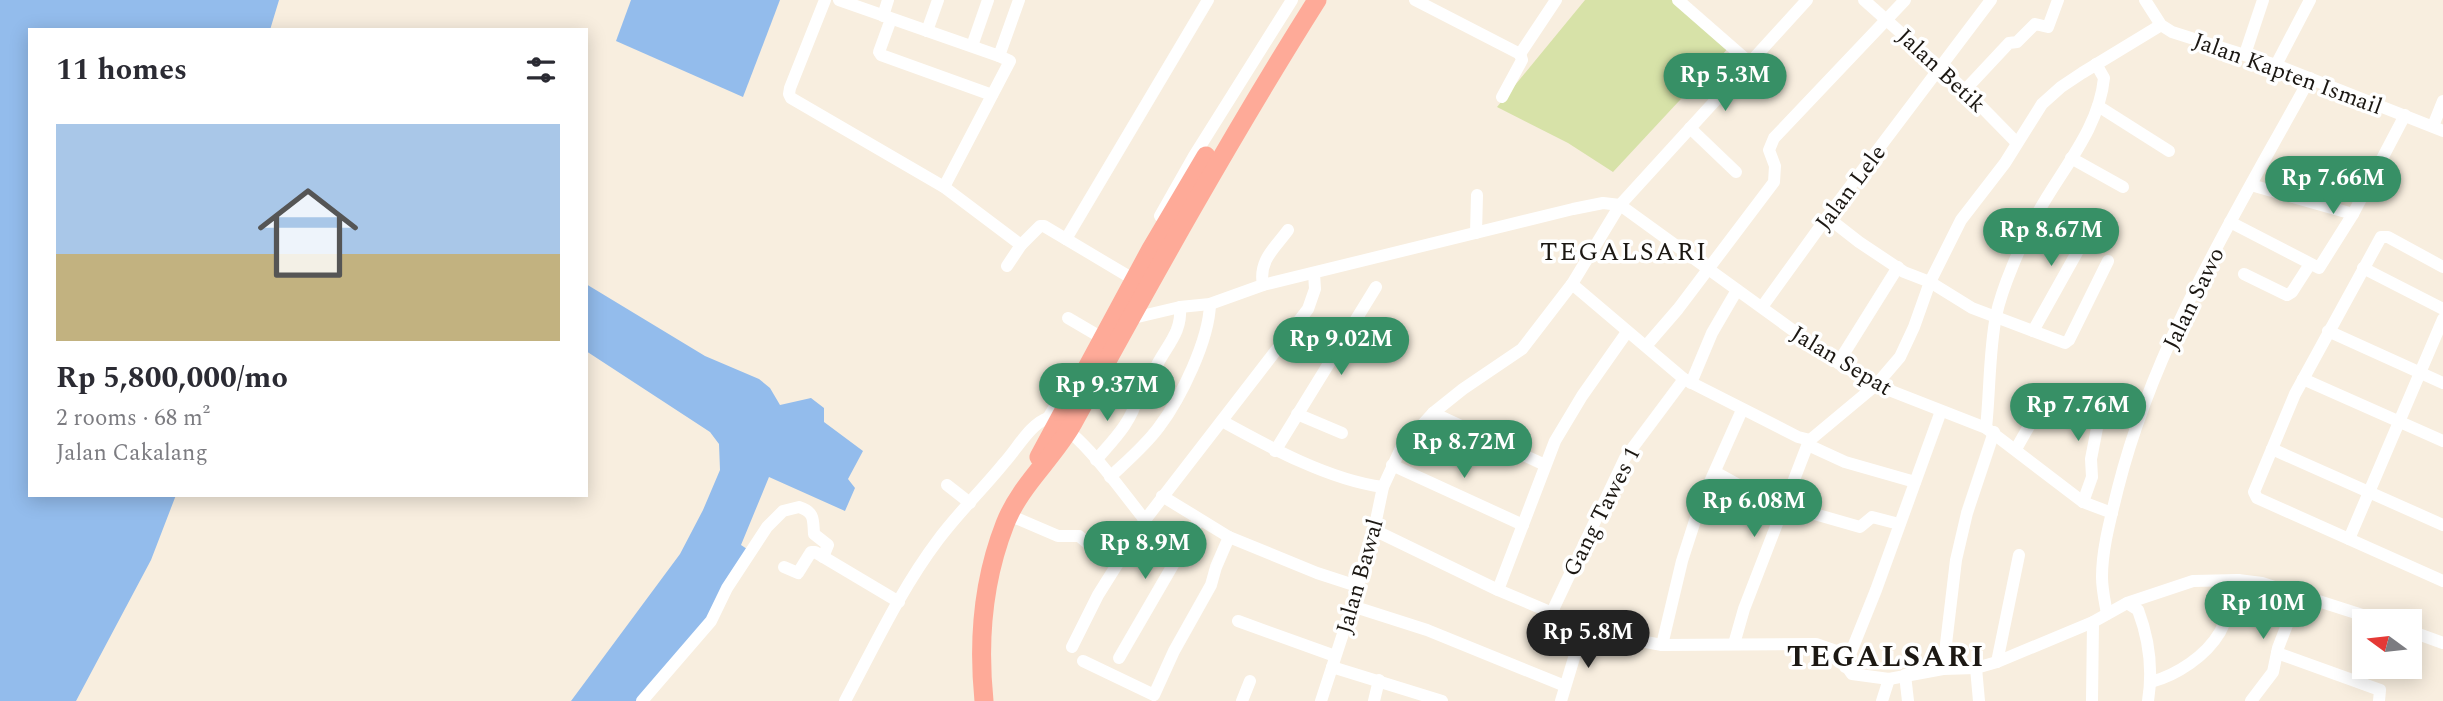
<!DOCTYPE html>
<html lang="en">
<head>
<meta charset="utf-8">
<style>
	body { margin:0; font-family:Spectral,serif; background:#f7f7f7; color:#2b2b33; height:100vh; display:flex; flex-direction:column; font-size:26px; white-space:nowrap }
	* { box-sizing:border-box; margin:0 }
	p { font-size:23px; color:#7c7c81 }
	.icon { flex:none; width:38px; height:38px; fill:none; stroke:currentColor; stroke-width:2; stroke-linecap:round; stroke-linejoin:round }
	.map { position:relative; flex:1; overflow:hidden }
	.side { position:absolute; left:28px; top:28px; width:560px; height:469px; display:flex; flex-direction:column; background:#fff; border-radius:0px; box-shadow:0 4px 18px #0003 }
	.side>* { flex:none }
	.needle { width:46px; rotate:285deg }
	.fabs { position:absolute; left:2352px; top:609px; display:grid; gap:14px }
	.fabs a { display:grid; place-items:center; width:70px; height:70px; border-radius:0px; background:#fff; box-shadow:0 4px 18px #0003; font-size:35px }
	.price { position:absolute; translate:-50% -60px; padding:0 16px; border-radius:24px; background:#379066; color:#fff; font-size:23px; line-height:46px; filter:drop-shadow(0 2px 4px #0008) }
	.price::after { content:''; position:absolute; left:50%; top:42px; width:21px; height:16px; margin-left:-10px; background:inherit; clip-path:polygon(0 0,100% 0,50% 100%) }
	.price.on { background:#222; color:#fff }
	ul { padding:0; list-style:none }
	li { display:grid; align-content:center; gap:14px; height:371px; padding:0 28px }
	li+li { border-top:2px solid #e1e1e2 }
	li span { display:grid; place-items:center; height:217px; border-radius:0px; color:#555 }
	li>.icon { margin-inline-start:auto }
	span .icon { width:126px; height:126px; fill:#fffc; stroke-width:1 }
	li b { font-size:30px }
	h2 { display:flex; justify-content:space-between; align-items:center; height:84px; padding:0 28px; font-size:30px }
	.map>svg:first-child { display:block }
</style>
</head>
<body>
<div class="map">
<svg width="2443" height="701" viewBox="0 0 2443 701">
	<rect width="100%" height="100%" fill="#f8eedf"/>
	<polygon fill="#d7e2a8" points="1585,0 1681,0 1733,43 1613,172 1568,143 1497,107"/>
	<g fill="#93bcec">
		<polygon points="0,0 279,0 270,30 30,30 30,495 176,495 151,560 76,701 0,701"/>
		<polygon points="631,0 780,0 743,97 616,41"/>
		<polygon points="586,284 705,356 759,379 770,388 780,405 811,398 824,408 824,422 863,451 848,479 855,488 845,511 769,477 741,545 747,549 709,616 636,701 571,701 680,554 703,510 720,470 719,444 710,432 586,351"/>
	</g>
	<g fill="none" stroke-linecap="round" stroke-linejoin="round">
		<g stroke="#fff" stroke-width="12">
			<polyline points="825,0 790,88 789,94 791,98 944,187 1021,245 1040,226 1044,226 1128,276"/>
			<polyline points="839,0 999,56 1019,0"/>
			<polyline points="1415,0 1520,54 1556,0"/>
			<polyline points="1678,0 1749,62"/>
			<polyline points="1864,0 1965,90 2017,143"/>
			<polyline points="2145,0 2161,25 2172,32 2276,65 2443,131"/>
			<polyline points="883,16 888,0"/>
			<polyline points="891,19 879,52 881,55 992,95"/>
			<polyline points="927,31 938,0"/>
			<polyline points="972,46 988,0"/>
			<polyline points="2245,54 2263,0"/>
			<polyline points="2276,65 2310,0"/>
			<polyline points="1965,90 2009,43 2017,42 2035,24 2048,27 2058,0"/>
			<polyline points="1502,97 1522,60 1520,54"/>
			<polyline points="2098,106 2169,151"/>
			<polyline points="2433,126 2443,101"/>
			<polyline points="1690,128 1736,172"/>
			<polyline points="2071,158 2123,187"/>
			<polyline points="2251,185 2353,214"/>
			<polyline points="944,187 1010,61 999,56"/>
			<polyline points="1160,216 1194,156 1292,0"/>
			<polyline points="1827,217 1859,242 1904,272 1930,282 1972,308 2065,343 2069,340 2108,261"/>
			<polyline points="2230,222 2319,268 2353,214 2405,115"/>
			<polyline points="1476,233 1477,195"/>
			<polyline points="1066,239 1208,0"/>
			<polyline points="1007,266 1021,245"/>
			<polyline points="2443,267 2388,237 2381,237 2295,394 2254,492 2257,498 2443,581"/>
			<polyline points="2363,268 2443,309"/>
			<polyline points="2244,274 2287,295 2292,292 2310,264"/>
			<polyline points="1572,284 1684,379 1798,437 1810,440 1876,385 1900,357 1914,327 1930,282 1961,220 2005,163 2042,104 2061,87 2082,73 2161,25"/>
			<path d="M1263 285C1258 260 1276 247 1288 230"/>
			<polyline points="1762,307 1827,217 1991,0"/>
			<polyline points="1068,318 1097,335"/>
			<polyline points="1129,319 1180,307 1210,304 1263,285 1573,209 1603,203 1620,205 1838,363 1876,385 1986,428 2083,502 2112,513"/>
			<polyline points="2033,331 2085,238 2082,234 2036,217"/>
			<polyline points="2328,331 2443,383"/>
			<polyline points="1646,346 1678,309 1774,182 1775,166 1769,150 1774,138 1905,0"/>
			<polyline points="1838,363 1898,267"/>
			<path d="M1099 375 1138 396C1147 385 1152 375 1158 363 1169 343 1182 331 1180 307"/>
			<polyline points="2303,379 2443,441"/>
			<polyline points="1691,383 1712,333 1737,290"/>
			<polyline points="1433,413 1545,465"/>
			<polyline points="1297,414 1342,433"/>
			<polyline points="1048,418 1066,388"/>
			<path d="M1222 421C1269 447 1329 480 1383 487"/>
			<path d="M1986 428C1990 391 1989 352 1996 316 2002 287 2022 242 2036 216 2060 171 2099 130 2104 78L2096 64"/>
			<polyline points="1808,445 1845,462 1915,482"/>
			<polyline points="2016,449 2037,412"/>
			<polyline points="2272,449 2443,525"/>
			<polyline points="1275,451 1376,287"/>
			<path d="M1096 460C1114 439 1131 423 1138 396"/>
			<polyline points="1392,465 1523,525"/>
			<polyline points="1715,472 1744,488 1790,507 1860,527 1872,517 1899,524"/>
			<path d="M1110 477C1127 461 1145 446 1159 427 1181 398 1209 340 1210 304"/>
			<polyline points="947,485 970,503"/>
			<polyline points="1162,496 1229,537 1317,573 1357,586"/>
			<polyline points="2083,502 2092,477 2091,459 2104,392"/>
			<polyline points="1009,515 1058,536 1079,536 1105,558 1119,562"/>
			<polyline points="1374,530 1498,590 1602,634 1662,645 1816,644 1836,651 1852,674 1889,679 1943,669 1976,668 1997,662 2093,622 2127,603 2193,581 2238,580 2262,583 2381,621"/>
			<polyline points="2349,539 2443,319"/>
			<polyline points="784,567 798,573 811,552 815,552 899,602"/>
			<polyline points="1498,590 1555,441 1582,396 1627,332"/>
			<path d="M2127 603 2138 610C2149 639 2153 670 2148 701"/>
			<polyline points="1352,606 1427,630 1565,686"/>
			<polyline points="1551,614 1625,458 1684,379"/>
			<path d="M2107 614C2105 602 2102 590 2102 577 2102 548 2111 517 2118 488 2155 341 2238 210 2310 78"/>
			<polyline points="1238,621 1335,656"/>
			<polyline points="2410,631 2443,643"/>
			<polyline points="1734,644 1744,609 1809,441"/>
			<polyline points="1662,645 1682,561 1701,502 1742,410"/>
			<polyline points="1072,647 1098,595 1145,520 1308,309 1315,289 1314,273"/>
			<polyline points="2277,653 2380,690 2379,701"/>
			<polyline points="1119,658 1199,520"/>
			<polyline points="1083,661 1154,695 1174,651 1211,585 1216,567 1229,537"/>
			<polyline points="1997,662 2019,555"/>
			<polyline points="1332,667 1442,701"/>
			<polyline points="1845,667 1876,590 1941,411"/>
			<polyline points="1976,668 1979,701"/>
			<polyline points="2397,668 2397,667"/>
			<polyline points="1943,669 1956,560 1967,513 1994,432"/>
			<polyline points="1905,675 1908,701"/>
			<path d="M2151 682C2177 675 2206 656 2220 632 2228 617 2232 597 2238 580"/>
			<path d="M642 701 711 621 727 588 767 527 783 511 799 507C815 512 813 520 814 534L828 545 823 557"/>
			<path d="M845 701C874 647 901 589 938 540 958 513 983 489 1004 463 1017 449 1030 424 1048 418 1082 432 1121 491 1145 520"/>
			<polyline points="1242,701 1250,681"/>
			<polyline points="1321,701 1352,606 1374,530 1383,487 1401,448 1433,413 1463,389 1522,349 1572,284 1620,205 1807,0"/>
			<polyline points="1374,701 1379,680"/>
			<polyline points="1561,701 1583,628"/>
			<polyline points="1882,701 1889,679"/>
			<polyline points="2092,701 2093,622"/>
			<polyline points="2251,701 2273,672 2278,648 2299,594"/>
		</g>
		<g stroke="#feaa98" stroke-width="19">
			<polyline points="1039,457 1151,249 1206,156"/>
			<path d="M984 701C978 642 983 580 1005 524 1020 485 1053 459 1073 423 1151 280 1230 138 1317 0"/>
		</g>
	</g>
	<g text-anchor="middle" stroke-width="7" stroke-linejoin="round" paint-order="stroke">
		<g font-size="23" fill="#1c1813" stroke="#fff">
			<text transform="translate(1942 70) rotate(43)" y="8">Jalan Betik</text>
			<text transform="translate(2288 73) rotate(20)" y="8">Jalan Kapten Ismail</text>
			<text transform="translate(1850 187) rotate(-53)" y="8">Jalan Lele</text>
			<text transform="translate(2193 298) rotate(-64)" y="8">Jalan Sawo</text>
			<text transform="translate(1842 360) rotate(31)" y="8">Jalan Sepat</text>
			<text transform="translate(1601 511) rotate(-63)" y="8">Gang Tawes 1</text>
			<text transform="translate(1359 576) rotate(-74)" y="8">Jalan Bawal</text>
		</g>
		<g font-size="26" letter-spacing="2" fill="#1c1813" stroke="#fff">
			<text x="1624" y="260">TEGALSARI</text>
		</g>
		<g font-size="30" font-weight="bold" letter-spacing="2" fill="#1c1813" stroke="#fff">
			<text x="1886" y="666">TEGALSARI</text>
		</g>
	</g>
</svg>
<div class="fabs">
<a><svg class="needle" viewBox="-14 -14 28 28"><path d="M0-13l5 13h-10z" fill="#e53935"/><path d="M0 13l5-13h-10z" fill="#7c7c81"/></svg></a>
</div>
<b class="price" style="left:1725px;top:113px">Rp 5.3M</b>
<b class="price" style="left:2333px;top:216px">Rp 7.66M</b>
<b class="price" style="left:2051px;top:268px">Rp 8.67M</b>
<b class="price" style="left:1341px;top:377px">Rp 9.02M</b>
<b class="price" style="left:1107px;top:423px">Rp 9.37M</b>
<b class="price" style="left:2078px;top:443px">Rp 7.76M</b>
<b class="price" style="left:1464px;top:480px">Rp 8.72M</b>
<b class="price" style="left:1754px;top:539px">Rp 6.08M</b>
<b class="price" style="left:1145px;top:581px">Rp 8.9M</b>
<b class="price" style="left:2263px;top:641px">Rp 10M</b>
<b class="price on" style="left:1588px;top:670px">Rp 5.8M</b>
<section class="side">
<h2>11 homes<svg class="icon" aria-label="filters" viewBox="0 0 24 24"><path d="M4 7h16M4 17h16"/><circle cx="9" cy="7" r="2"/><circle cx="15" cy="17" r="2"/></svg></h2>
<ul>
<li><span style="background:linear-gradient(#a9c7e8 60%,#c2b280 0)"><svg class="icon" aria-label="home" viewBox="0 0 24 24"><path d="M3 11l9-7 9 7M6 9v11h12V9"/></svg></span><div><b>Rp 5,800,000/mo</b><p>2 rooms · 68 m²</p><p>Jalan Cakalang</p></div></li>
</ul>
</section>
</div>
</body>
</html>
